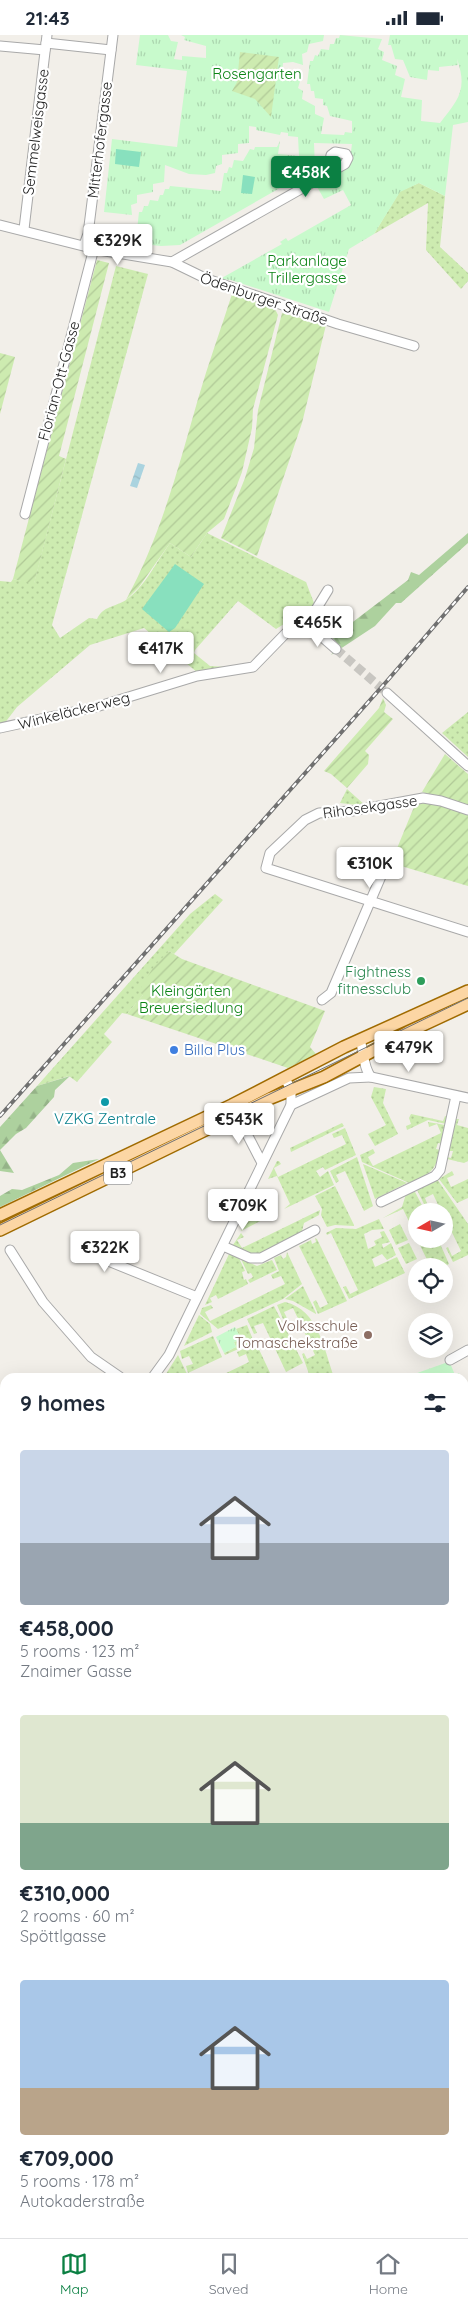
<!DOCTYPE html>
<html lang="en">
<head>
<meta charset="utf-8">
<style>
	body { margin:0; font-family:Quicksand,sans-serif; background:#f6f6f7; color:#1f2937; height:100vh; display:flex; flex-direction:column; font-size:19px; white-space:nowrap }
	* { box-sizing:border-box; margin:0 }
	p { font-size:16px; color:#747a83 }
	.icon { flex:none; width:28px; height:28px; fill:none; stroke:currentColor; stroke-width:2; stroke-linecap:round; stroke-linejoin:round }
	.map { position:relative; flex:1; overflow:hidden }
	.sheet { position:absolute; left:0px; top:1338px; width:469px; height:866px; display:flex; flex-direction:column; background:#fff; border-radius:15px 15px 0 0; box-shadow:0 5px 20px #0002 }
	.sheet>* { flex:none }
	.needle { width:32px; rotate:261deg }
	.tools { position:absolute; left:408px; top:1168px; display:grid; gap:10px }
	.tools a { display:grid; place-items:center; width:45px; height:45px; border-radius:50%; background:#fff; box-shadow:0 5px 20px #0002; font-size:25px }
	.price { position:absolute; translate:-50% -42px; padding:0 11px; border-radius:5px; background:#fff; color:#222; font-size:16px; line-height:32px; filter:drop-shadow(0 1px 2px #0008) }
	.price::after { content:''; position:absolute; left:50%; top:30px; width:15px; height:11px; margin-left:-8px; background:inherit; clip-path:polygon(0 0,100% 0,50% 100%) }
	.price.on { background:#0b8043; color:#fff }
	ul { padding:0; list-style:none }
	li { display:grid; align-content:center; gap:10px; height:265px; padding:0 20px }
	li span { display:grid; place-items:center; height:155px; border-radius:5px; color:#555 }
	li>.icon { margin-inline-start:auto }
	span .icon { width:90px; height:90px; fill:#fffc; stroke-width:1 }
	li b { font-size:21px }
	h2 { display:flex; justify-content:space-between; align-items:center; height:60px; padding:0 20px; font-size:21px }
	.status { display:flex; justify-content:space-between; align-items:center; height:35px; padding:0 25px; background:#fff; direction:ltr }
	.status svg { height:14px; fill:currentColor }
	.dock { display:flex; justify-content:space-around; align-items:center; height:70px; border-top:1px solid #e0e1e3; background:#fff; font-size:14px; color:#747a83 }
	.dock a { display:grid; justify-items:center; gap:2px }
	.dock .on { color:#0b8043 }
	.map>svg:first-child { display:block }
</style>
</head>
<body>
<div class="status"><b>21:43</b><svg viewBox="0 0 49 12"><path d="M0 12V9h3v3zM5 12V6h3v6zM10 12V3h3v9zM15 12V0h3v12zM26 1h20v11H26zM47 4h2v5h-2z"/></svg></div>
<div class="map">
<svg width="468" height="2203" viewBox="0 0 468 2203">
	<defs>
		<pattern id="grass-dots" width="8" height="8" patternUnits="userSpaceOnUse" patternTransform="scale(1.25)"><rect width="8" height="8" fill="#cdebb0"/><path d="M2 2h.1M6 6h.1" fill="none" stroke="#b0c997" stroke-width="1.8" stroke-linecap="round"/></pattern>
		<pattern id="forest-firs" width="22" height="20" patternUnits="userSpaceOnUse" patternTransform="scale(1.25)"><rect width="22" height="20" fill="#add19e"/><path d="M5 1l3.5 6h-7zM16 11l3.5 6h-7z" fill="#95b388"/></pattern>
		<pattern id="park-tufts" width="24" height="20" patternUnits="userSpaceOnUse" patternTransform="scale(1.25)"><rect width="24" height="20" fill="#c8facc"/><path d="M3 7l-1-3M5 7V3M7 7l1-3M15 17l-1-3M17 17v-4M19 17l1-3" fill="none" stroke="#acd6af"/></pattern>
		<pattern id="garden-furrows" width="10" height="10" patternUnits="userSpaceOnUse" patternTransform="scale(1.25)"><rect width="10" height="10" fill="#cdebb0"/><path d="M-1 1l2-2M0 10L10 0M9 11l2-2" fill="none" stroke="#b0c997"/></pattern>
		<pattern id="water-ripples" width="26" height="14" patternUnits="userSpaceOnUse" patternTransform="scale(1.25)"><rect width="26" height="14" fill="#aad3df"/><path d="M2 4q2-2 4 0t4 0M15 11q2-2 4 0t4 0" fill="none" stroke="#92b5bf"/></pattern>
	</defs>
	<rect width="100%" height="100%" fill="#f2efe9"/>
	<g fill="url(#grass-dots)">
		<polygon points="419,148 445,161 440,212 468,238 468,246 461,254 426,215 428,168 374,199 400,156"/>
		<path d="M116 231 148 239 52 590 60 603 89 583 97 584C103 571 115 572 126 565 144 553 157 526 170 508L191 522 207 498 306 547 314 568 305 583 292 584 276 594 238 566 195 615 194 618 210 631 228 632 198 638 144 593 90 610 17 672 4 689 0 690V546L11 547 13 544 34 548Z"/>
		<polygon points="468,677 468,722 442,698"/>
		<polygon points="347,754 366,771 340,768"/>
		<polygon points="215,859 223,865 174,919 169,916 143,960 127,979 122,978 104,999 112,1007 77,1047 69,1041 37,1051 190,879"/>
		<polygon points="374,1052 386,1054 383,1068 398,1099 375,1111 368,1099 386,1090 371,1062"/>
		<polygon points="411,1079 443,1086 445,1081 448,1082 446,1089 428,1085 407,1095 406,1091 411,1089 409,1083"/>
		<polygon points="456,1084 459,1084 457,1090 468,1093 468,1126 464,1128 447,1124 447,1122 451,1123 453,1116 449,1116"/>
		<path d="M428 1087 445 1090 442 1109 438 1108 436 1114 440 1115C435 1138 430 1138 409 1148L362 1127 360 1120 373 1114 375 1118 368 1122 373 1131 441 1098 437 1089 429 1092Z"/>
		<polygon points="342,1088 344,1091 291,1117 290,1113"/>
		<polygon points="345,1093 356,1120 325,1135 323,1132 316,1136 320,1142 328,1136 334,1150 284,1174 290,1169 277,1141 268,1144 277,1126 279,1126 281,1129 274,1133 278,1142 346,1109 342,1100 334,1103 332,1099"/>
		<polygon points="357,1122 373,1171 364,1176 345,1136 336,1140 339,1146 336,1148 330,1136"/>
		<polygon points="363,1129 407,1148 375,1164"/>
		<polygon points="452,1136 454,1140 447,1143 451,1152 468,1144 468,1163 457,1168 439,1144"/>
		<polygon points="437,1144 468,1189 468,1220 453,1227 446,1213 448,1212 452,1221 461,1216 444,1181 444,1176 441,1176 433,1159 425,1163 428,1171 426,1173 417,1155"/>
		<polygon points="335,1151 354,1190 354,1191 335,1190 327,1192 321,1180 322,1174 315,1161"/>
		<polygon points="414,1155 425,1176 416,1176 416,1201 403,1174 383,1183 402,1172 406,1159"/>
		<polygon points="255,1165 258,1171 253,1173 259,1183 264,1181 266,1183 241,1196"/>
		<polygon points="320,1175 319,1180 304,1188 301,1200 260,1220 253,1220 233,1210 241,1198 244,1202 237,1205 242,1213"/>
		<polygon points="379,1184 384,1194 372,1195 364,1199 368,1214 376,1210 374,1206 382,1202 380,1197 384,1196 390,1207 382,1209 383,1213 391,1208 396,1220 387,1225 382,1219 372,1224 375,1232 397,1222 405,1238 349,1264 343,1252 346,1251 350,1259 358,1255 331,1198 327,1200 326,1198 336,1193 356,1194"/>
		<polygon points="400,1189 408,1205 396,1210 389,1195"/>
		<polygon points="315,1203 317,1204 347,1266 318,1279 313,1267 316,1265 320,1273 328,1269 299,1211 311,1205 312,1209 316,1207"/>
		<polygon points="417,1204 438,1204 449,1229 444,1232 430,1231"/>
		<polygon points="409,1208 417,1224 406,1229 398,1213"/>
		<polygon points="287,1217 302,1249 283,1264 218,1294 200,1279 202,1273 211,1270 213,1273 205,1277 210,1286 285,1249 281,1241 273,1244 271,1240 279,1236 274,1223 281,1220 283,1224 286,1222"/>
		<polygon points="229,1219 239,1223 245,1236 242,1237 244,1245 246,1244 248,1249 218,1264 216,1260 210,1263 212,1267 205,1270"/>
		<polygon points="241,1224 257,1231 272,1225 277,1235 250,1248 248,1245 253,1242 251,1238 248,1239"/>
		<polygon points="303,1251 316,1278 316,1279 293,1266 285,1264"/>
		<path d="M285 1267C319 1275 324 1315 334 1342H310L302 1319 304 1318 307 1324 315 1320 293 1273 284 1277 287 1283 283 1284 277 1270Z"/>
		<polygon points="274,1271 303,1328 286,1337 263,1288 254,1291 257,1298 254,1299 247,1284"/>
		<polygon points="199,1280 210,1289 212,1297 184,1311"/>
		<polygon points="247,1290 254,1307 225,1320 224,1318 236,1312 234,1307 241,1304 236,1294"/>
		<polygon points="213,1301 222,1322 188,1338 186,1331 193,1329 189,1321 182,1324 180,1316"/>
		<polygon points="256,1308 272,1342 218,1342 249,1327 246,1319 239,1322 237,1317"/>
		<polygon points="178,1320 187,1339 180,1342 164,1342"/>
		<polygon points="106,2199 155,2199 156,2203 107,2203"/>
	</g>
	<g fill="url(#forest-firs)">
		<polygon points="468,498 468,508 401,568 396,568 375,591 331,620 339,610 331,601 341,596 408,545 411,537 419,540"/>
		<polygon points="70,1041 55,1055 54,1062 26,1093 16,1099 0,1115 14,1138 0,1136 0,1092 37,1051"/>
		<polygon points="99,1124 0,1172 0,1161 12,1154 22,1155 59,1140 73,1128"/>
		<polygon points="0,1729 5,1731 5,1886 0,1878"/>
	</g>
	<g fill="url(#park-tufts)">
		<path d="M140 0H168L171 6 178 7 174 24 182 25V21L206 23V11L184 5 185 2 181 0H324L323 6 309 9 307 17 302 19 303 30 293 27 283 28 282 42 301 43 298 53 303 56 302 64 315 71V79L324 83 321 99 344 100 345 97 352 98V86L330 81 327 71 323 70V64L315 63 314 56H311L310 49H307L310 26H313L315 20 318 21 321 14 329 15 330 9H334L336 3H339L340 0 382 4 378 14 384 17 382 25 397 31 395 40 405 44 401 62 422 65 421 86 440 88C458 65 468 55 457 24L458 30 439 32V36L428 35 427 45 410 42 403 25 395 24 391 10H388L390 0H468V87L453 90 445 161 419 148 400 157 374 199 349 214 329 277 231 245 220 244 282 209 280 207 286 203 288 206 351 170 343 155 324 164 316 150 349 131 352 109 314 108 315 133 180 210 161 211 105 205 101 198 102 192 137 195 139 177H142L144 171H148L150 165 158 166 160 160H163L165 154H169L170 151 221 156 224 138H227L229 132 232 133 234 125 243 126 250 114 254 115 255 112H277L280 106 278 119 299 121 298 102 288 101V98L281 97 280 100 256 95V92L249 91V108L238 109V118L222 120V129L216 131 215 138 206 140 189 139 165 130 164 147 153 149V157L137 160V168L131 170 132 180 104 177 112 104 177 112 187 36 136 30Z"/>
		<polygon points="235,1292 241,1304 234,1307 236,1312 224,1318 216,1302"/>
		<polygon points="448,1327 450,1328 455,1340 459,1338 459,1342 406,1342"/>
		<polygon points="464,1353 468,1363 468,1459 464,1461"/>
	</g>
	<g fill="url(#garden-furrows)">
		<polygon points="240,17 279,22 271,82 255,64 232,56 237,47"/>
		<polygon points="97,225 109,228 59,421 66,424 34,549 13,544"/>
		<path d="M232 259 275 274 278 280 253 374 252 393 242 437 224 484 207 498 191 522 170 508 139 552 126 565C161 500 178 434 198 364 208 329 221 294 232 259Z"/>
		<polygon points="282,278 326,290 302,388 257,521 221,503 245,443 254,413 258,375"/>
		<polygon points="0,318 15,322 0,379"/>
		<polygon points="383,663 386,670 384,677 393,684 365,716 369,720 368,729 347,753 331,739 324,736 379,673"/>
		<polygon points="445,719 468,739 468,771 422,757"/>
		<polygon points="416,767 428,767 468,778 468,851 391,828"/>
		<polygon points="169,916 182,924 325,976 310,1012 316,1019 288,1033 127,979 143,960 139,956 154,931"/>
	</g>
	<g fill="#88e0be">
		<polygon points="116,114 141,117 139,132 115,129"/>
		<polygon points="243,140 255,142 252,159 241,158"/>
		<polygon points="175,529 204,549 175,593 169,597 142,574"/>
	</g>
	<g fill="url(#water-ripples)">
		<polygon points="138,428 145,430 137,453 130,451"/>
		<polygon points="155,2199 214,2199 212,2203 156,2203"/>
		<polygon points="241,2199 317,2199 313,2203 240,2203"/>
	</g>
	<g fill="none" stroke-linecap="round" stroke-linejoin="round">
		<polyline stroke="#c8c6c1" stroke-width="9" stroke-dasharray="9 4.5" stroke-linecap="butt" points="336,614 387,658"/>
		<g stroke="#a9a9a9" stroke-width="11">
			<g id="minor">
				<polyline points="46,8 111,15"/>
				<polyline points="0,11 45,15"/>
				<polyline points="0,190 99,215 172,227 207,244 338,289 414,311"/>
				<polyline points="24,194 47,0"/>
				<polyline points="84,210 88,199 113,0"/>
				<polyline points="172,227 345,129 348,123 346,119 335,117 331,120 328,137"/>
				<polyline points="25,479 94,213"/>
				<polyline points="309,593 312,581 328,555"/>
				<polyline points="387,658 468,731"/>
				<polyline points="0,693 96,672 197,641 253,632 288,596 298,592 312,593 336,614"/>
				<polyline points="468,775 441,766 423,763 352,776 319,778 305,785 270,818 266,833 468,897"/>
				<polyline points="322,965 331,958 388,825"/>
				<path d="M360 1005C364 1016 363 1033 371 1042L468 1063"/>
				<polyline points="291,1070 349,1043 371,1042"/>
				<polyline points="234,1074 262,1128"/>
				<polyline points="381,1167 435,1141 440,1135 456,1061"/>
				<polyline points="223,1211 250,1223 261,1223 315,1195"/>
				<polyline points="10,1215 43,1267 91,1322 120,1342"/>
				<polyline points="108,1226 98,1210 94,1209 91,1219 197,1262"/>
				<polyline points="450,1325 468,1315"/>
				<polyline points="153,1342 169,1320 291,1070 291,1055 285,1043"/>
				<polyline points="0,1359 5,1365"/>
				<polyline points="0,1466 5,1464"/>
				<polyline points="464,1556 468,1549"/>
				<polyline points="0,1577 5,1559"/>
				<polyline points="464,1983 468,1986"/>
				<polyline points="0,2004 5,2001"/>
				<polyline points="464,2090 468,2090"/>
				<polyline points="449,2199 449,2203"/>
			</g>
		</g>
		<g stroke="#a06b00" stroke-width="14">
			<g id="major">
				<polyline points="0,1180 232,1070 344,1012 468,956"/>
				<polyline points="0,1195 271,1063 324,1042 408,997 468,969"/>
				<polyline points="0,1887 5,1895"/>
				<polyline points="0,1906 5,1914"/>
			</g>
		</g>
		<g stroke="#dc2a67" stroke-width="16">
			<g id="highway">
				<polyline points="92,2199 92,2203"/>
				<polyline points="102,2199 102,2203"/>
			</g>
		</g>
		<use href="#minor" stroke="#fff" stroke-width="9"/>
		<use href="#major" stroke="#fcd6a4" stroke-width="11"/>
		<use href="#highway" stroke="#e892a2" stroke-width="14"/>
		<polyline stroke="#707070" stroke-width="1" points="0,1190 468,963"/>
		<g stroke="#707070" stroke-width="4">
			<polyline id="rail" points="0,1081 387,646 468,552"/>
		</g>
		<use href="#rail" stroke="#fff" stroke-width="2" stroke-dasharray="5.5" stroke-linecap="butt"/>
	</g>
	<circle fill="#2e9e5b" stroke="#fff" stroke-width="2" cx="421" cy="946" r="5"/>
	<circle fill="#3f7fe0" stroke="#fff" stroke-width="2" cx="174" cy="1015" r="5"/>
	<circle fill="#0f9aa8" stroke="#fff" stroke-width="2" cx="105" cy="1067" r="5"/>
	<circle fill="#8d6e63" stroke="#fff" stroke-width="2" cx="368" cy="1300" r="5"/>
	<g text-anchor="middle" stroke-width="4.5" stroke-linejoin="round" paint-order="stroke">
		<rect fill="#fff" stroke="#646464" stroke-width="1" x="104" y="1126.5" width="28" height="23" rx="4"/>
		<g font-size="14" font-weight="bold" fill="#222">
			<text x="118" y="1143">B3</text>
		</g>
		<g font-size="15" fill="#0c8416" stroke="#fff">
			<text x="257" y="44">Rosengarten</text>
			<text x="307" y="231">Parkanlage<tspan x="307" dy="17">Trillergasse</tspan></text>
			<text x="191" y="961">Kleingärten<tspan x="191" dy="17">Breuersiedlung</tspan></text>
		</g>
		<g font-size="15" fill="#222" stroke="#fff">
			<text transform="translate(36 97) rotate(-83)" y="5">Semmelweisgasse</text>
			<text transform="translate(100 105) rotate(-83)" y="5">Mitterhofergasse</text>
			<text transform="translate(264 264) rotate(19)" y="5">Ödenburger Straße</text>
			<text transform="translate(59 346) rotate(-75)" y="5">Florian-Ott-Gasse</text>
			<text transform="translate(74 676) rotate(-14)" y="5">Winkeläckerweg</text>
			<text transform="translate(370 772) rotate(-8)" y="5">Rihosekgasse</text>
		</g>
		<g font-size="15" fill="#27864d" stroke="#fff" text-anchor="end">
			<text x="411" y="942">Fightness<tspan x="411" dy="17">fitnessclub</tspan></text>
		</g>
		<g font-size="15" fill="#366cbe" stroke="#fff" text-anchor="start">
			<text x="184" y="1020">Billa Plus</text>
		</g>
		<g font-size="15" fill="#0d838f" stroke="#fff">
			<text x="105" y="1089">VZKG Zentrale</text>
		</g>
		<g font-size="15" fill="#785e54" stroke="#fff" text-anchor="end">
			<text x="358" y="1296">Volksschule<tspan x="358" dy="17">Tomaschekstraße</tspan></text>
		</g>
	</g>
</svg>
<div class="tools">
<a><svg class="needle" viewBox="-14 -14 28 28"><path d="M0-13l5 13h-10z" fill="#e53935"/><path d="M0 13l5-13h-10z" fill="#747a83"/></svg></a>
<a><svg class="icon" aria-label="locate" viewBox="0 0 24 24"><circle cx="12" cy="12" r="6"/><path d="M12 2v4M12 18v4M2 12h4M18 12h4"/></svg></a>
<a><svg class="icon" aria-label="layers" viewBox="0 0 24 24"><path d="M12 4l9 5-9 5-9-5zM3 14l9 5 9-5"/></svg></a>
</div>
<b class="price on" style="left:306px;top:163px">€458K</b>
<b class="price" style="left:118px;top:231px">€329K</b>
<b class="price" style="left:318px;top:613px">€465K</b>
<b class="price" style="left:161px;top:639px">€417K</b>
<b class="price" style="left:370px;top:854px">€310K</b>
<b class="price" style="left:409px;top:1038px">€479K</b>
<b class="price" style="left:239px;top:1110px">€543K</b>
<b class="price" style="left:243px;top:1196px">€709K</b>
<b class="price" style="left:105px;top:1238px">€322K</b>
<section class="sheet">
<h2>9 homes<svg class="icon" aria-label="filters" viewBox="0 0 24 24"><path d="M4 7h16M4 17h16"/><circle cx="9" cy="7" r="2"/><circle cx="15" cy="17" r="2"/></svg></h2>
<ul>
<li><span style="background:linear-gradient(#c9d6e8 60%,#9aa5b1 0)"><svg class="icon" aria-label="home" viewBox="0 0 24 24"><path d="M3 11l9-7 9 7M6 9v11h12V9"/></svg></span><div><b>€458,000</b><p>5 rooms · 123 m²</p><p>Znaimer Gasse</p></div></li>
<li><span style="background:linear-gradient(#dfe7d0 70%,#7fa58c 0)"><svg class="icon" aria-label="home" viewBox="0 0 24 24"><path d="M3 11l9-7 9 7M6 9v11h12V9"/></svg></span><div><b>€310,000</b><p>2 rooms · 60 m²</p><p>Spöttlgasse</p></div></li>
<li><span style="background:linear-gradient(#a9c7e8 70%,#b9a48a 0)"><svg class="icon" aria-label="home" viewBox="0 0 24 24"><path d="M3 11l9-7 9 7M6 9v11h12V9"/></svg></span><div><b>€709,000</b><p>5 rooms · 178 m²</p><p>Autokaderstraße</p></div></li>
</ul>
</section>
</div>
<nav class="dock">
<a class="on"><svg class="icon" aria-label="map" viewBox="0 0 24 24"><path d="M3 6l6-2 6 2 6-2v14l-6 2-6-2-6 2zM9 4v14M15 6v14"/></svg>Map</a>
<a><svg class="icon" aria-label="saved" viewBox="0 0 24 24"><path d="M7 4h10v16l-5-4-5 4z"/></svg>Saved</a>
<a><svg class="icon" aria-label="home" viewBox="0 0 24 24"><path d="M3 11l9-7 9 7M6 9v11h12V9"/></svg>Home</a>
</nav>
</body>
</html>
